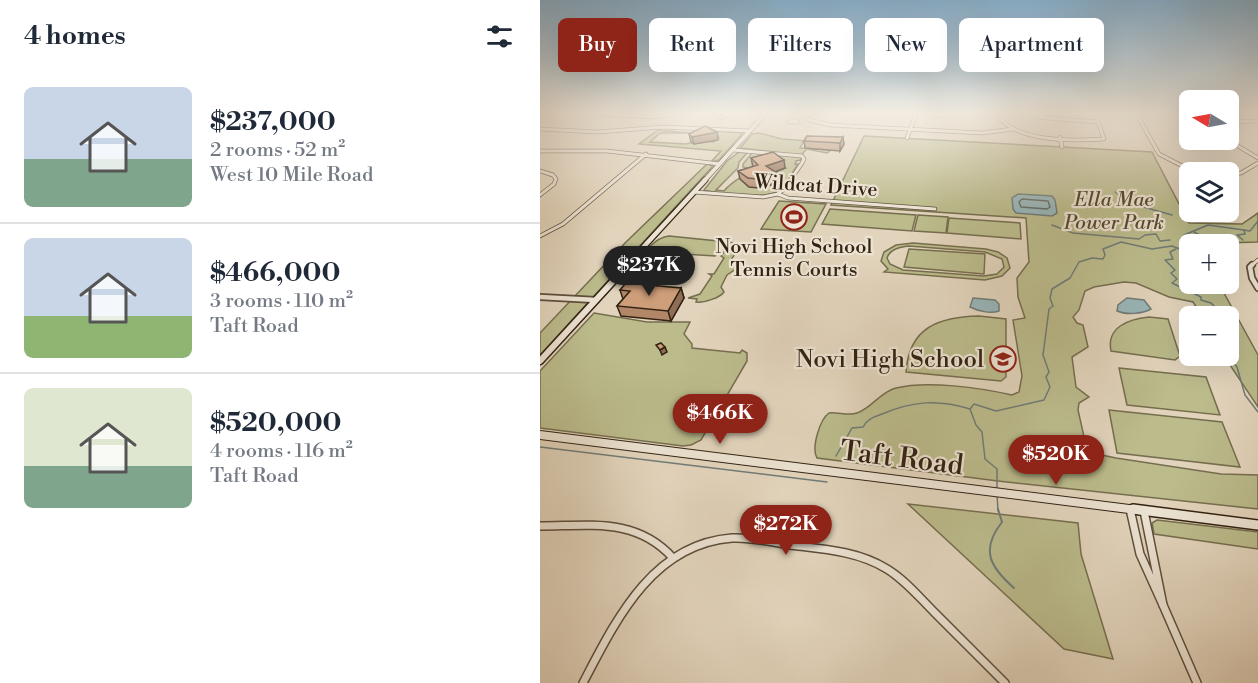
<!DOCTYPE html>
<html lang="en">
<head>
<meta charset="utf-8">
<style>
	body { margin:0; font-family:"Libre Bodoni",serif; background:#f6f6f7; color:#1f2937; height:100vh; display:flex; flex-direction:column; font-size:22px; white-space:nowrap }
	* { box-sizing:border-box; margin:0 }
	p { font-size:20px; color:#747a83 }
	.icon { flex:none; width:33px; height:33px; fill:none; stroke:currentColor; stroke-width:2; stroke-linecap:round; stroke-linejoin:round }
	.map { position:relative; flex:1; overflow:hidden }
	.panel { display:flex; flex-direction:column; background:#fff; width:540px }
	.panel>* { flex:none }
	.guide { position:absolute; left:18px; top:18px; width:570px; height:54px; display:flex; gap:12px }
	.needle { width:39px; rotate:280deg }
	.buttons { position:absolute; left:639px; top:90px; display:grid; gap:12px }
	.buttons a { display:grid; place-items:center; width:60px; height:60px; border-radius:9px; background:#fff; box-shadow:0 6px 24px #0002; font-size:30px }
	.price { position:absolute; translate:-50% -51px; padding:0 14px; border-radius:21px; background:#8f2418; color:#fff; font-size:20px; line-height:39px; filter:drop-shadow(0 2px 3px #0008) }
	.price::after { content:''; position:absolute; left:50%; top:36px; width:18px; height:14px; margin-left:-9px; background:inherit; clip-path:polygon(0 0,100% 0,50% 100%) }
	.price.active { background:#222; color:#fff }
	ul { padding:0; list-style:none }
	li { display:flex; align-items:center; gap:18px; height:150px; padding:0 24px }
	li+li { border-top:2px solid #e0e1e3 }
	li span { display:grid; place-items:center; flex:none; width:168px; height:120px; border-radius:9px; color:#555 }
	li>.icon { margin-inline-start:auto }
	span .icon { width:72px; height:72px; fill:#fffc; stroke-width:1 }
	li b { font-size:26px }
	h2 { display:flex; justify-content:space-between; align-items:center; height:72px; padding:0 24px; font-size:26px }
	.pill { padding:0 21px; border-radius:9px; background:#fff; box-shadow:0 6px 24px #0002; font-size:21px; line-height:54px }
	.pill.active { background:#8f2418; color:#fff }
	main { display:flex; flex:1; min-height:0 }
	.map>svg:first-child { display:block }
</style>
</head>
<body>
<main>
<section class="panel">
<h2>4 homes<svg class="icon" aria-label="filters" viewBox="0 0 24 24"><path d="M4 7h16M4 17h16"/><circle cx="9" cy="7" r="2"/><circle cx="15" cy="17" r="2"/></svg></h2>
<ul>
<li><span style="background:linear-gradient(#c9d6e8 60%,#7fa58c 0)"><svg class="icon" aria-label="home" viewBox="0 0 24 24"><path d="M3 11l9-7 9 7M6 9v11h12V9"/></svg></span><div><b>$237,000</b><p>2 rooms · 52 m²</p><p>West 10 Mile Road</p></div></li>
<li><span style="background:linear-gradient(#c9d6e8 65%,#8fb573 0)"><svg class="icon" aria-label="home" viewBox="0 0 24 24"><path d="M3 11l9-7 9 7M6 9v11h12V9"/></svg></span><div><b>$466,000</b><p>3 rooms · 110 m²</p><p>Taft Road</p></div></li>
<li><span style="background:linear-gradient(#dfe7d0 65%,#7fa58c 0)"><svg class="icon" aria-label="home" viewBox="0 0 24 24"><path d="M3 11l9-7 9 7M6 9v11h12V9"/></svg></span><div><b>$520,000</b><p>4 rooms · 116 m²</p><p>Taft Road</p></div></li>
</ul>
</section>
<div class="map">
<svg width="718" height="683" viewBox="0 0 718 683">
	<rect width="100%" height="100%" fill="#e2d4bc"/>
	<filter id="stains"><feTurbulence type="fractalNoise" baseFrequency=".00333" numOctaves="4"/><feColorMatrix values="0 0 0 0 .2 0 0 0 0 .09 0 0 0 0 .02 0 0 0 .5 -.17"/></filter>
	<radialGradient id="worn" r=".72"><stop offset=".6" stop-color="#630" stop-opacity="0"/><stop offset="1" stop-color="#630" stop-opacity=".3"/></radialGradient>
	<g fill="#bbbb8c" stroke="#766e4f" stroke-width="1.5" fill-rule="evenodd">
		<polygon points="118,130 150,133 120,133 110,142 146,144 160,140 173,142 179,138 178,135 160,130 203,133 179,160 171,162 181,151 99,144"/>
		<polygon points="219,133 242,139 268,141 269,142 263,142 260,148 291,150 287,153 267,149 261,155 200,148 212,134"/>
		<path d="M324 136 612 152 649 223 702 224 718 213V242L650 244V284H679L718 355V407L684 356H688V316H662L653 302 629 297 596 283 584 282 554 287 545 291 539 310 533 317 537 323 543 325 548 347 532 357 536 387 549 397 539 403 538 410 547 450 552 453 576 458 681 474 718 475V509L458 481 277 458C271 448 280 419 289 413 298 412 309 416 317 413 332 408 340 392 356 388 387 380 441 388 472 395L479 392 482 376 473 320 485 318 478 297 477 278 489 262 486 218 291 205Z"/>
		<path d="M199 152 207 153 199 162 198 168 176 190 184 191C193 180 204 177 210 169L203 167V164L212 153 260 157 261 160 256 161 255 164H258L245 185H230L234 187 231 190H239C228 200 179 194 164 190L187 161Z"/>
		<polygon points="167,164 173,166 0,355 0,333 86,242"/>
		<polygon points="239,201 286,204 271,232 221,229"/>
		<polygon points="290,209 376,215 372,231 282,224"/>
		<polygon points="378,215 408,217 406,233 374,231"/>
		<polygon points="409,218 480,223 481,239 407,233"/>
		<path d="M129 236 178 241 180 251 175 256 127 253 119 262 122 264H118L105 279 107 281 83 282V278C94 265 112 237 129 236Z"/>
		<path d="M185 242 196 243 200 246 191 260 199 267 187 275 181 287 184 292C180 298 163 303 156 302L157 299 148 298 160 294 172 276 169 274H174L184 258 181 256 184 252 183 244Z"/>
		<path d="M373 243 446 249 458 252 467 258 470 268 462 276 445 280 344 272 348 269 341 261 344 252 356 245ZM369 246 445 252 462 259 464 267 457 274 444 276 363 270 350 264 347 258C350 249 360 247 369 246Z"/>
		<polygon points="369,249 445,254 444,274 364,267"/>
		<polygon points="54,313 107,322 150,322 144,334 152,344 152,348 200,353 202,350 207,353 207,361 161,440 151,445 143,446 0,428 0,371"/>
		<path d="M439 316 466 319V377L461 381 366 372C369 327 399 317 439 316Z"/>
		<path d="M609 317 628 319 640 356 635 360 571 351C566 327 589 319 609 317Z"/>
		<polygon points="579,368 666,377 680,415 587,405"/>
		<polygon points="569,410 682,422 700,467 577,453"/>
		<polygon points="368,504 538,523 541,554 573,659 524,649"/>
		<polygon points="617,520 718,532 718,549 614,534 612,523"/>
	</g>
	<g fill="#98b6ba" stroke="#6f7b77" stroke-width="1.5">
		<polygon points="478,194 512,196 515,200 517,213 512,216 476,213 473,209 472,198"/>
		<path d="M433 298 455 300 459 304V311C450 314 438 311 430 307Z"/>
		<path d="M587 298 604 300 611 309C602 314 586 315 577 311L578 305Z"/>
	</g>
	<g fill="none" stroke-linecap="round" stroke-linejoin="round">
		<polygon stroke="#656c66" stroke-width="1.5" points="482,199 508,201 510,207 507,209 481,207 479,202"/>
		<g stroke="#6f7b77" stroke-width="1.5">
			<polyline points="575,192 593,204 632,215"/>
			<polyline points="512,225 533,233 599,239 605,235 616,234 620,241 630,240"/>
			<polyline points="654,232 663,237 659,241 666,244"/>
			<polyline points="644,235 668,225 704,230"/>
			<polyline points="703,240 697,235 705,234 704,230 710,231 718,221"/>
			<polyline points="636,249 630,252 633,259 625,260 635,270 631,273 637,279 632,283 661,297 661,300 671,303 678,310 677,316"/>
			<polyline points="688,356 697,367 705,395 718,412"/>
			<polyline points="430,409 434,404 456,411 504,400 510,387 506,377 509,372 503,355 509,309 513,306 510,298 512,289 530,278 539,262 552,258 563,259 565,255 563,249 581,242 612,249 632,246 650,253"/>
			<polyline points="0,447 287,482"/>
			<path d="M296 456 312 428 323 427C327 419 334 417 342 414 373 401 398 399 430 409L436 425 442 432 445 459 457 469V490"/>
			<polyline points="457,494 458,511"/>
		</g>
		<path stroke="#6f7b77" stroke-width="2" d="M458 509 462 522C440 550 450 567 474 588"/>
		<g stroke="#5e4e3c" stroke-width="4.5">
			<g id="street-far2">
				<polyline points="42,113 115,117 143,113"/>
				<polyline points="174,113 182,118"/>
				<polyline points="262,113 269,120 290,125 442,133 473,129"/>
				<polyline points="369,113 402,115"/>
				<polyline points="403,113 406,116 410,113"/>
				<path d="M455 113C476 143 531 141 564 139L555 113"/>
				<polyline points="610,113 600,120 619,154 654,172"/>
				<polygon points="503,116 507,118 498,117"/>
				<polyline points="507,118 558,122"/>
				<polygon points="254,120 258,122 249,122"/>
				<polyline points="688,122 718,121"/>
				<polyline points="0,129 57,132 123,127 210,131"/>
				<polyline points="688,136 698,146 718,158"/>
				<polyline points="520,137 522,147"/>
				<polyline points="367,138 376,114"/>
				<polyline points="193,150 262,156 264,159 262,163 245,188 238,194"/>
				<polyline points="0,151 67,151 180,164"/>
				<polyline points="0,171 13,175 16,179 14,184 0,195"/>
				<polyline points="688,175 701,173 718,163"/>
				<polyline points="154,192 223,197 238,194 248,198 395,209"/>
				<polyline points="0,236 23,224 106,154"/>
				<polyline points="711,266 718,260"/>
			</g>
		</g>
		<g stroke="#5e4e3c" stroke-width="8">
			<g id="street-far1">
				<polyline points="712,265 710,267 712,278 718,288"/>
				<polyline points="0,297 56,300"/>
			</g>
		</g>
		<g stroke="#5e4e3c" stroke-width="10">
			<g id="street">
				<polyline points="590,509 600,554 623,605 604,511"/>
				<path d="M0 526C50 526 96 517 133 558"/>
				<polyline points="623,605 657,683"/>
				<path d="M43 683C76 620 112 544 192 538 211 537 231 542 250 545 283 549 318 551 347 569 365 580 379 597 394 612 418 636 441 659 465 683"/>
			</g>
		</g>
		<g stroke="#322212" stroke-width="5">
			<polyline id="secondary-far4" points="164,181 226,113"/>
		</g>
		<g stroke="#322212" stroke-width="7">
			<polyline id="secondary-far3" points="86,266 165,180"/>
		</g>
		<g stroke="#322212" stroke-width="9">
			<polyline id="secondary-far2" points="0,361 88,265"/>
		</g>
		<g stroke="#322212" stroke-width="10">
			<polyline id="secondary-far1" points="0,435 605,511"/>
		</g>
		<g stroke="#322212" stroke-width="12">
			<polyline id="secondary" points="593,509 718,525"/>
		</g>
		<use href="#street-far2" stroke="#ece3d3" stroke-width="3"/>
		<use href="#street-far1" stroke="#ece3d3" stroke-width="4.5"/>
		<use href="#street" stroke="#ece3d3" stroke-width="7"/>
		<use href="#secondary-far4" stroke="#ece3d3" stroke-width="4"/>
		<use href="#secondary-far3" stroke="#ece3d3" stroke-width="4.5"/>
		<use href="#secondary-far2" stroke="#ece3d3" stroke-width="6"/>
		<use href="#secondary-far1" stroke="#ece3d3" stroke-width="8"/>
		<use href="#secondary" stroke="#ece3d3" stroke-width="9"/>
	</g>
	<g fill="#b18768" stroke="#322212" stroke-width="1.5">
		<polygon points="149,134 178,140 154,144 151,142"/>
		<polygon points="267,136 304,144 300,151 265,148 264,141"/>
		<polygon points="211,158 245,168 235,172 237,173 239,182 219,188 209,187 200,179 198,171 213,167"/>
		<polygon points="141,288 144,298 131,321 81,316 77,306 83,299 80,290"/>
	</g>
	<g fill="#906e55" stroke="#322212" stroke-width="1.5">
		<polygon points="177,132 178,140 154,144 152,137"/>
		<polygon points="303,137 304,144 300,151 300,143"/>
		<polygon points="244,160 245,168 227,175 226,166"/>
		<polygon points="237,173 239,182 219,188 217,179"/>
		<polygon points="141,288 144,298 131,321 128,311"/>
		<polygon points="125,347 127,352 122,355 120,350"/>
	</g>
	<g fill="#ce9d79" stroke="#322212" stroke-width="1.5">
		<polygon points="165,126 177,132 152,137 149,134"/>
		<polygon points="267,136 303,137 300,143 264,141"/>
		<polygon points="233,152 244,160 226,166 237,173 217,179 208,178 198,171 218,165 211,158"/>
		<polygon points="86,283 141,288 128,311 77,306 90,291 80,290"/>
		<polygon points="121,343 125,347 120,350 116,345"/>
	</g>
	<linearGradient id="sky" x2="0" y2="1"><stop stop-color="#88b5d6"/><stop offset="0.54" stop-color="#f2ece1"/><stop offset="1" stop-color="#f2ece1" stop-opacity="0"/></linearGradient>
	<rect width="718" height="209" fill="url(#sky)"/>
	<defs>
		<g id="stadium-ring" transform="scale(1.35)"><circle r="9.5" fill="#ece3d3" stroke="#8f2418" stroke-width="1.5"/><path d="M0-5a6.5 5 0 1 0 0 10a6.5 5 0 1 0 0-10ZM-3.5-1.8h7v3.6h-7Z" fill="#8f2418"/></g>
		<g id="school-ring" transform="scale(1.35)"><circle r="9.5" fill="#ece3d3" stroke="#8f2418" stroke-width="1.5"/><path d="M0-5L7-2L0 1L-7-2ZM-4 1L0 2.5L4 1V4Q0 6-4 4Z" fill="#8f2418"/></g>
	</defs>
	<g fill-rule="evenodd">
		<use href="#stadium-ring" x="254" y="217"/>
		<use href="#school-ring" x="463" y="359"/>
	</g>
	<g text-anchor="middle" stroke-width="4.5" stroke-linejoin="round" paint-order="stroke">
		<g font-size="20" fill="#322212" stroke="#ece3d3">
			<text transform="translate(276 185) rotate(4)" y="7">Wildcat Drive</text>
		</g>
		<g font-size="20" font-style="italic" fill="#544830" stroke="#ece3d3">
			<text x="574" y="206">Ella Mae<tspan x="574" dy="23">Power Park</tspan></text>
		</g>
		<g font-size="20" fill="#322212" stroke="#ece3d3">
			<text x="254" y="253">Novi High School<tspan x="254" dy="23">Tennis Courts</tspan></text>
		</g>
		<g font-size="24" fill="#322212" stroke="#ece3d3" text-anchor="end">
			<text x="444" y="367">Novi High School</text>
		</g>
		<g font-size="28" fill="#322212" stroke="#ece3d3">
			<text transform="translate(362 457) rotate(7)" y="10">Taft Road</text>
		</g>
	</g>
	<rect width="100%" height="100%" filter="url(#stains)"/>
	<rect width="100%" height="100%" fill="url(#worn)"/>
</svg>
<div class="buttons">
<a><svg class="needle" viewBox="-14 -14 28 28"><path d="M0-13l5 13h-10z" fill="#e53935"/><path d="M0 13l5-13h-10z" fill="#747a83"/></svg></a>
<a><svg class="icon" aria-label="layers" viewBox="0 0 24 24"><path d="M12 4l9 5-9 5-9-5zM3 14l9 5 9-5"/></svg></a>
<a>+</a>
<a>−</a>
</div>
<b class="price active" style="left:109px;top:297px">$237K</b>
<b class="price" style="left:180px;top:445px">$466K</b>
<b class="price" style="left:516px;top:486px">$520K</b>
<b class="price" style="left:246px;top:556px">$272K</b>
<div class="guide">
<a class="pill active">Buy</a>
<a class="pill">Rent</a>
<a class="pill">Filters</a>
<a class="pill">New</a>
<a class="pill">Apartment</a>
</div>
</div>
</main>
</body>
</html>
